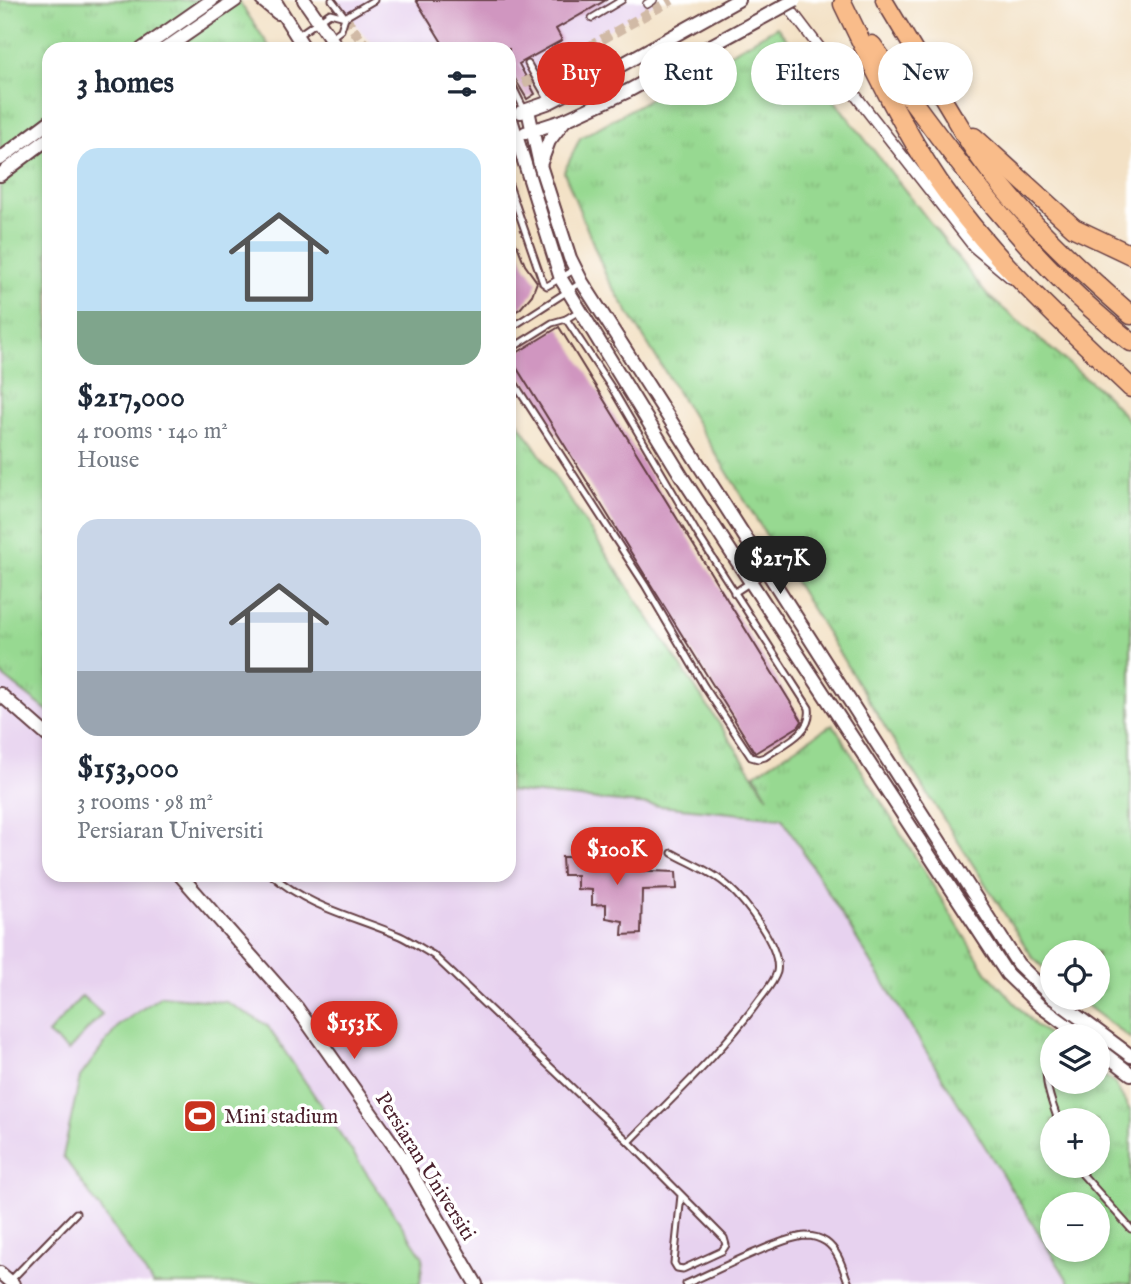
<!DOCTYPE html>
<html lang="en">
<head>
<meta charset="utf-8">
<style>
	body { margin:0; font-family:"IM FELL English",serif; background:#f6f6f7; color:#1f2937; height:100vh; display:flex; flex-direction:column; font-size:26px; white-space:nowrap }
	* { box-sizing:border-box; margin:0 }
	p { font-size:23px; color:#747a83 }
	.icon { flex:none; width:38px; height:38px; fill:none; stroke:currentColor; stroke-width:2; stroke-linecap:round; stroke-linejoin:round }
	.map { position:relative; flex:1; overflow:hidden }
	.sheet { position:absolute; left:42px; top:42px; width:474px; height:840px; display:flex; flex-direction:column; background:#fff; border-radius:21px; box-shadow:0 4px 10px #0003 }
	.sheet>* { flex:none }
	.hud { position:absolute; left:537px; top:42px; width:488px; height:63px; display:flex; gap:14px }
	.controls { position:absolute; left:1040px; top:940px; display:grid; gap:14px }
	.controls a { display:grid; place-items:center; width:70px; height:70px; border-radius:50%; background:#fff; box-shadow:0 4px 10px #0003; font-size:35px }
	.price { position:absolute; translate:-50% -60px; padding:0 16px; border-radius:24px; background:#d93025; color:#fff; font-size:23px; line-height:46px; filter:drop-shadow(0 2px 4px #0008) }
	.price::after { content:''; position:absolute; left:50%; top:42px; width:21px; height:16px; margin-left:-10px; background:inherit; clip-path:polygon(0 0,100% 0,50% 100%) }
	.price.on { background:#222; color:#fff }
	ul { padding:0; list-style:none }
	li { display:grid; align-content:center; gap:14px; height:371px; padding:0 35px }
	li span { display:grid; place-items:center; height:217px; border-radius:21px; color:#555 }
	li>.icon { margin-inline-start:auto }
	span .icon { width:126px; height:126px; fill:#fffc; stroke-width:1 }
	li b { font-size:30px }
	h2 { display:flex; justify-content:space-between; align-items:center; height:84px; padding:0 35px; font-size:30px }
	.tag { padding:0 24px; border-radius:32px; background:#fff; box-shadow:0 4px 10px #0003; font-size:24px; line-height:63px }
	.tag.on { background:#d93025; color:#fff }
	.map>svg:first-child { display:block }
</style>
</head>
<body>
<div class="map">
<svg width="1131" height="1284" viewBox="0 0 1131 1284">
	<defs>
		<pattern id="grass-tufts" width="24" height="20" patternUnits="userSpaceOnUse" patternTransform="scale(1.75)"><rect width="24" height="20" fill="#97d991"/><path d="M3 7l-1-3M5 7V3M7 7l1-3M15 17l-1-3M17 17v-4M19 17l1-3" fill="none" stroke="#84ba7d"/></pattern>
	</defs>
	<rect width="100%" height="100%" fill="#fff"/>
	<filter id="ink" filterUnits="userSpaceOnUse"><feTurbulence type="fractalNoise" baseFrequency=".0143" numOctaves="2"/><feDisplacementMap in="SourceGraphic" scale="14" xChannelSelector="R" yChannelSelector="G"/><feConvolveMatrix kernelMatrix="1 2 1 2 8 2 1 2 1" color-interpolation-filters="sRGB"/></filter>
	<filter id="wash" filterUnits="userSpaceOnUse"><feTurbulence type="fractalNoise" baseFrequency=".00686" numOctaves="4" result="noise"/><feDisplacementMap in="SourceGraphic" scale="28" xChannelSelector="R" yChannelSelector="G"/><feGaussianBlur stdDeviation="1.57" result="paint"/><feColorMatrix in="noise" values="0 0 0 0 0 0 0 0 0 0 0 0 0 0 0 0 0 1.4 0 .05"/><feComposite in="paint" operator="in"/></filter>
	<g filter="url(#wash)">
		<rect width="100%" height="100%" fill="#f3e1c5"/>
		<g fill="#e7d2ef">
			<polygon points="336,0 660,0 538,71 509,84 509,49 380,49 366,38"/>
			<polygon points="0,674 49,712 49,875 509,875 509,791 781,818 1070,1284 0,1284"/>
		</g>
		<g fill="url(#grass-tufts)" stroke="#707c5e" stroke-width="2" fill-rule="evenodd">
			<polygon points="0,0 238,0 271,49 49,49 49,712 0,674"/>
			<polygon points="777,27 987,295 1106,395 1131,423 1131,1039 1077,998 1097,998 1097,952 1052,952 1052,976 1033,958 898,748 607,278 564,172 580,138"/>
			<path d="M509 408 768 797 755 774 833 724 987 973 1035 1025 1052 1037V1082H1097V1071L1115 1084 1131 1112V1284H1070L782 818 509 791ZM1052 1120H1097V1166H1052ZM1052 1204H1097V1250H1052Z"/>
		</g>
		<g fill="#97d991" stroke="#707c5e" stroke-width="2">
			<polygon points="82,996 102,1014 68,1051 48,1034"/>
			<polygon points="161,996 226,1002 267,1025 423,1257 420,1284 153,1284 63,1156 80,1077 119,1025"/>
		</g>
		<g id="blocks">
			<g fill="#d096c0">
				<polygon points="416,0 606,0 556,29 562,40 519,64 535,94 527,99 509,69 509,49 446,49"/>
				<polygon points="509,238 517,245 525,265 537,282 532,295 520,309 509,315"/>
				<polygon points="559,327 802,721 799,726 755,753 510,357"/>
				<polygon points="562,857 625,857 625,870 676,872 677,889 642,890 641,934 622,935 623,921 606,918 606,904 592,905 592,890 577,889 577,875 563,875"/>
			</g>
		</g>
	</g>
	<g filter="url(#ink)">
		<use href="#blocks" fill-opacity="0" stroke="#633c42" stroke-width="2"/>
		<g fill="none" stroke-linecap="round" stroke-linejoin="round">
			<g stroke="#d1baa6" stroke-width="10" stroke-dasharray="10 5" stroke-linecap="butt">
				<polyline points="345,17 360,39 371,49"/>
				<polyline points="509,89 530,80 672,0"/>
			</g>
			<g stroke="#633c42" stroke-width="9">
				<g id="service">
					<polyline points="332,0 345,17"/>
					<polyline points="592,18 622,0"/>
					<polyline points="297,36 330,13 345,17"/>
					<polyline points="316,49 341,30 345,17 374,0"/>
					<polyline points="528,64 549,101"/>
					<polyline points="509,79 525,111"/>
					<polyline points="509,185 543,283 547,286 574,270"/>
					<polyline points="509,329 582,282"/>
					<polyline points="509,350 552,323 566,319 579,311"/>
					<path d="M509 375 645 585 704 686 751 757 758 759 765 757C783 744 813 733 809 708L698 535 613 390 566 319"/>
					<polyline points="734,593 767,571"/>
					<path d="M272 875C311 909 354 916 400 936 411 941 422 949 433 955L629 1142 724 1238 726 1245 722 1251 683 1269 677 1268 674 1263 681 1195"/>
					<path d="M1052 1052C1039 1072 1051 1100 1058 1120"/>
					<path d="M629 1142C674 1096 723 1051 760 999 766 991 774 982 777 972 782 948 745 901 728 886 713 872 690 863 672 853"/>
					<polyline points="1075,1166 1131,1229"/>
					<polyline points="10,1281 76,1213"/>
					<path d="M686 1284C712 1273 781 1237 806 1236 813 1236 820 1238 826 1242 839 1251 843 1270 849 1284"/>
				</g>
			</g>
			<g stroke="#633c42" stroke-width="10">
				<polyline id="pedestrian" points="647,4 653,0"/>
			</g>
			<g stroke="#633c42" stroke-width="13">
				<polyline id="minor" points="784,1 869,113 974,247 1011,278"/>
			</g>
			<g stroke="#633c42" stroke-width="16">
				<g id="tertiary">
					<polyline points="262,0 278,13"/>
					<polyline points="274,0 305,49"/>
					<polyline points="304,0 338,49"/>
					<polyline points="142,49 212,0"/>
					<polyline points="165,49 236,0"/>
					<polyline points="528,110 540,165 570,258 582,282 1018,964 1052,997"/>
					<polyline points="521,112 550,102 614,69 738,0"/>
					<polyline points="510,116 561,279 682,477 1007,974 1039,1005 1081,1036"/>
					<polyline points="525,133 565,120 628,91"/>
					<polyline points="0,159 49,122"/>
					<polyline points="540,165 549,141 565,120"/>
					<polyline points="0,175 49,138"/>
					<polyline points="0,694 49,737"/>
					<polyline points="180,875 297,1008 404,1160 476,1284"/>
					<polyline points="1053,998 1131,1056"/>
					<polyline points="1097,1048 1131,1074"/>
					<polyline points="0,1273 13,1284"/>
				</g>
			</g>
			<g stroke="#633c42" stroke-width="19">
				<polyline id="primary" points="884,0 956,120"/>
			</g>
			<g stroke="#633c42" stroke-width="21">
				<g id="motorway">
					<path d="M843 4C872 64 901 126 939 182 993 260 1063 323 1131 388"/>
					<path d="M872 45C946 149 1030 264 1131 342"/>
					<path d="M956 120C999 196 1066 258 1131 315"/>
					<polyline points="974,137 1074,228 1131,255"/>
				</g>
			</g>
			<use href="#service" stroke="#fff" stroke-width="5"/>
			<use href="#pedestrian" stroke="#fff" stroke-width="7"/>
			<use href="#minor" stroke="#fff" stroke-width="10"/>
			<use href="#tertiary" stroke="#fff" stroke-width="12"/>
			<use href="#primary" stroke="#f9bc8a" stroke-width="16"/>
			<use href="#motorway" stroke="#f9bc8a" stroke-width="18"/>
			<g stroke="#633c42" stroke-width="16" stroke-linecap="butt">
				<polyline id="tertiary-bridge" points="628,91 795,0"/>
			</g>
			<use href="#tertiary-bridge" stroke="#fff" stroke-width="12"/>
		</g>
	</g>
	<defs>
		<g id="stadium-square" transform="scale(1.75)"><rect x="-9" y="-9" width="18" height="18" rx="4" fill="#c8321e" stroke="#fff"/><path d="M0-5a6.5 5 0 1 0 0 10a6.5 5 0 1 0 0-10ZM-3.5-1.8h7v3.6h-7Z" fill="#fff"/></g>
	</defs>
	<g fill-rule="evenodd">
		<use href="#stadium-square" x="200" y="1116"/>
	</g>
	<g text-anchor="middle" stroke-width="7" stroke-linejoin="round" paint-order="stroke">
		<g font-size="21" fill="#4a1f2b" stroke="#fff" text-anchor="start">
			<text x="224" y="1123">Mini stadium</text>
		</g>
		<g font-size="21" fill="#4a1f2b" stroke="#fff">
			<text transform="translate(426 1166) rotate(58)" y="7">Persiaran Universiti</text>
		</g>
	</g>
</svg>
<div class="controls">
<a><svg class="icon" aria-label="locate" viewBox="0 0 24 24"><circle cx="12" cy="12" r="6"/><path d="M12 2v4M12 18v4M2 12h4M18 12h4"/></svg></a>
<a><svg class="icon" aria-label="layers" viewBox="0 0 24 24"><path d="M12 4l9 5-9 5-9-5zM3 14l9 5 9-5"/></svg></a>
<a>+</a>
<a>−</a>
</div>
<b class="price on" style="left:780px;top:596px">$217K</b>
<b class="price" style="left:617px;top:887px">$100K</b>
<b class="price" style="left:354px;top:1061px">$153K</b>
<div class="hud">
<a class="tag on">Buy</a>
<a class="tag">Rent</a>
<a class="tag">Filters</a>
<a class="tag">New</a>
</div>
<section class="sheet">
<h2>3 homes<svg class="icon" aria-label="filters" viewBox="0 0 24 24"><path d="M4 7h16M4 17h16"/><circle cx="9" cy="7" r="2"/><circle cx="15" cy="17" r="2"/></svg></h2>
<ul>
<li><span style="background:linear-gradient(#bfe0f5 75%,#7fa58c 0)"><svg class="icon" aria-label="home" viewBox="0 0 24 24"><path d="M3 11l9-7 9 7M6 9v11h12V9"/></svg></span><div><b>$217,000</b><p>4 rooms · 140 m²</p><p>House</p></div></li>
<li><span style="background:linear-gradient(#c9d6e8 70%,#9aa5b1 0)"><svg class="icon" aria-label="home" viewBox="0 0 24 24"><path d="M3 11l9-7 9 7M6 9v11h12V9"/></svg></span><div><b>$153,000</b><p>3 rooms · 98 m²</p><p>Persiaran Universiti</p></div></li>
</ul>
</section>
</div>
</body>
</html>
